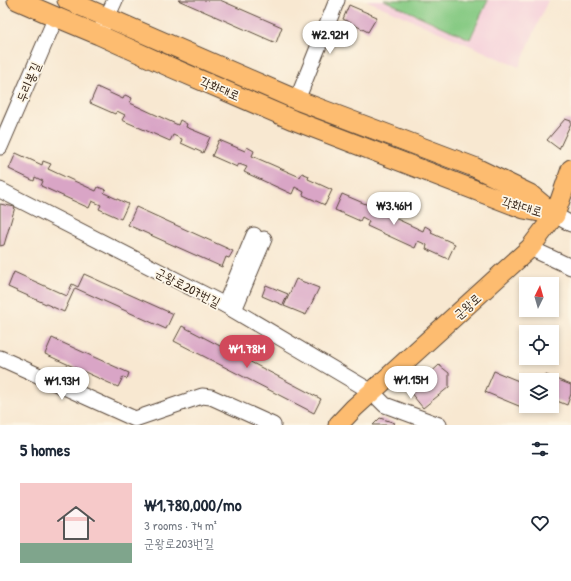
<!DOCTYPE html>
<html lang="en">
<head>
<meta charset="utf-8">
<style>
	body { margin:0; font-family:"Patrick Hand","Poor Story",sans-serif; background:#f6f6f7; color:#1f2937; height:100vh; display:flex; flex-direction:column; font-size:15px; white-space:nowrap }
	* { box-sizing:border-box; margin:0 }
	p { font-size:13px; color:#747a83 }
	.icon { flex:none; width:22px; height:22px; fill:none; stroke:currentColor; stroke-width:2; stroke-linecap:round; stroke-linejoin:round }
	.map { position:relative; height:425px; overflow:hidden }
	.side { display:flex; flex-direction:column; background:#fff; flex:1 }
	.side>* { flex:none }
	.needle { width:26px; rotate:5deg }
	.tools { position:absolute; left:519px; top:277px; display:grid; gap:8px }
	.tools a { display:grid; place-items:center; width:40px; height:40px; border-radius:0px; background:#fff; box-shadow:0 2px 6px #0003; font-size:20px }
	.price { position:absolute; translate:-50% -34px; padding:0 9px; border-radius:14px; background:#fff; color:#222; font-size:13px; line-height:26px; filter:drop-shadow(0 1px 2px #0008) }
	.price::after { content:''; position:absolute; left:50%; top:24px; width:12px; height:9px; margin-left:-6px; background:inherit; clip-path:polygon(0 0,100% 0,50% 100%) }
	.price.on { background:#d1495b; color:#fff }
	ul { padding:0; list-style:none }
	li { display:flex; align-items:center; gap:12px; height:100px; padding:0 20px }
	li+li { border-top:1px solid #e0e1e3 }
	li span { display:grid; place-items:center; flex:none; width:112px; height:80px; border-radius:0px; color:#555 }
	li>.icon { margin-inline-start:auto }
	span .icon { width:48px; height:48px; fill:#fffc; stroke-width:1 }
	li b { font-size:17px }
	h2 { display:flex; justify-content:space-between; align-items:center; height:48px; padding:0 20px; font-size:17px }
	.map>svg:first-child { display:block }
</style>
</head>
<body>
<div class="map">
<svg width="571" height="425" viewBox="0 0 571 425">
	<rect width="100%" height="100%" fill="#fcf5e5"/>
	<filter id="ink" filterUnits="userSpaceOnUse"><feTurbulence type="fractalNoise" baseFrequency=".025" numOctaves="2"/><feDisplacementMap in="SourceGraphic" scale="8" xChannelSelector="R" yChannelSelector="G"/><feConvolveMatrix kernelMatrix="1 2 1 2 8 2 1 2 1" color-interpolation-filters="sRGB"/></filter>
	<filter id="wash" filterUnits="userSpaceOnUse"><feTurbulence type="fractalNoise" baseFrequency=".012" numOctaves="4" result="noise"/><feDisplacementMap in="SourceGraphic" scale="16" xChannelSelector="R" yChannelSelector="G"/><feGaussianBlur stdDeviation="0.9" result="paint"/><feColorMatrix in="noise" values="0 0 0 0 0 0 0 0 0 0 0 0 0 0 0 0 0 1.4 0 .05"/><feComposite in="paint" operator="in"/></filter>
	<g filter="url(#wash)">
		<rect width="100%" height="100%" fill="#f8e8d1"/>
		<polygon fill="#f5cfda" points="366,0 548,0 519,67"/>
		<polygon fill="#87ca84" stroke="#617a51" points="384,0 488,0 470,39"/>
		<g id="blocks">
			<g fill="#d9a5c6">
				<polygon points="178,0 220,0 282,27 276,43"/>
				<polygon points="349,5 377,17 368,32 343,19"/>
				<polygon points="97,87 123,99 125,95 132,98 130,103 178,125 180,120 187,124 186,127 210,137 203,153 181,143 182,139 173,135 170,141 122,120 125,115 117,111 115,114 90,103"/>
				<polygon points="565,119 571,121 571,123 559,149 547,140"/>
				<polygon points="219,140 245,151 247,147 254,151 252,156 300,177 302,173 309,176 308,179 332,190 325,205 303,195 304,192 295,187 292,194 244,172 247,167 239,164 237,167 212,156"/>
				<polygon points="16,153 42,165 43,161 51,164 48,169 96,191 98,187 106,190 104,193 128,204 121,219 99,209 101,205 92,201 89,208 41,186 43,181 35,177 34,181 9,169"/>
				<polygon points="342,194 368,205 370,201 377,204 375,209 423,231 425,226 432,230 431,233 455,244 448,259 426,249 427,245 418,241 415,248 367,226 369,221 362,217 360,221 335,210"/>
				<polygon points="0,204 15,207 4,245 0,246"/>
				<polygon points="136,207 233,251 229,258 226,257 222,267 128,225"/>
				<polygon points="14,272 67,296 72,284 78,287 84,274 173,314 166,329 75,288 64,312 8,287"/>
				<polygon points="296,279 319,288 306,315 284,306"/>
				<polygon points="266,285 288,294 283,305 262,296"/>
				<polygon points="182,326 321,399 314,413 174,341"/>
				<polygon points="52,338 129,373 127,379 123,377 118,387 45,354"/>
				<polygon points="439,365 449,373 449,387 423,408 410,392"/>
				<polygon points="494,371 526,384 526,406 533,406 531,411 485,392"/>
				<polygon points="546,375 571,385 571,394 567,405 552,399 552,380 544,380"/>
				<polygon points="380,418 395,423 392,425 373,425"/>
			</g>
		</g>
	</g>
	<g filter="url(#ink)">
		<use href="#blocks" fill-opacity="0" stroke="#574639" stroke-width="1"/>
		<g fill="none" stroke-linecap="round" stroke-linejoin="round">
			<g stroke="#574639" stroke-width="17">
				<g id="minor">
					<polyline points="103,26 115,0"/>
					<polyline points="297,100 337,0"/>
					<polyline points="0,147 56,17"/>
					<polyline points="0,190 225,305 372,392 385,405 439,425"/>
					<polyline points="555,215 571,224"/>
					<polyline points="530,248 571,267"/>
					<polyline points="225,305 254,235"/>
					<polyline points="234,310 264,239"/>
					<polyline points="0,358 135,419 202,396 211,397 273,425"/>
				</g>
			</g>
			<g stroke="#574639" stroke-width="21">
				<g id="major">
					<polyline points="17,0 56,17 99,35 170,67 293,120 524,209 555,215"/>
					<polyline points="67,0 297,100 474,167 530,194 554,214"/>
					<polyline points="338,425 354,408 530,248 555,215 571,169"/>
				</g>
			</g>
			<use href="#minor" stroke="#fff" stroke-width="15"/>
			<use href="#major" stroke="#fdbc70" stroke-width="19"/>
		</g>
	</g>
	<g text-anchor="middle" stroke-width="3.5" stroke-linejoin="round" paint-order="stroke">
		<g font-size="13" fill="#3b2a1e" stroke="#fcf5e5">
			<text transform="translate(28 82) rotate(-67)" y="5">두리봉길</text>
			<text transform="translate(220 88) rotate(23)" y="5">각화대로</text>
			<text transform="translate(522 206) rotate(16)" y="5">각화대로</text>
			<text transform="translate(188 287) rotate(27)" y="5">군왕로207번길</text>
			<text transform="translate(467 306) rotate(-42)" y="5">군왕로</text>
		</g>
	</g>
</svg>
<div class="tools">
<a><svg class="needle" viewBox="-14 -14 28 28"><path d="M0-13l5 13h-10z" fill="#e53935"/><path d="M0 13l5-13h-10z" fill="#747a83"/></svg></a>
<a><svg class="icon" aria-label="locate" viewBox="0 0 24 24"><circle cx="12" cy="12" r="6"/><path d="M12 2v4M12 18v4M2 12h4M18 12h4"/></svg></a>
<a><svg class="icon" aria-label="layers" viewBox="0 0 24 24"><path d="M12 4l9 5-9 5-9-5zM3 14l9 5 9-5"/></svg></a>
</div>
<b class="price" style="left:330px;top:55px">₩2.92M</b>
<b class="price" style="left:394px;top:226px">₩3.46M</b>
<b class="price on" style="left:247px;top:369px">₩1.78M</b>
<b class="price" style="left:411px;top:400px">₩1.15M</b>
<b class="price" style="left:62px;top:401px">₩1.93M</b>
</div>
<section class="side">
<h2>5 homes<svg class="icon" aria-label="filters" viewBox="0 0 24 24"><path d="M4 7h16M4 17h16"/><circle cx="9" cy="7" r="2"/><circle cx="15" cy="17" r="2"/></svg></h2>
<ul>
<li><span style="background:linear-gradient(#f6c9c9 75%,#7fa58c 0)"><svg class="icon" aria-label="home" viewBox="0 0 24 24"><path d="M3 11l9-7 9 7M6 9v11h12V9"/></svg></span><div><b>₩1,780,000/mo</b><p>3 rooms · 74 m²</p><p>군왕로203번길</p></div><svg class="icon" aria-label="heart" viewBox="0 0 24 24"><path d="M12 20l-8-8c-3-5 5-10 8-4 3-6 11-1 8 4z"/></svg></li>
</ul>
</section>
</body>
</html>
